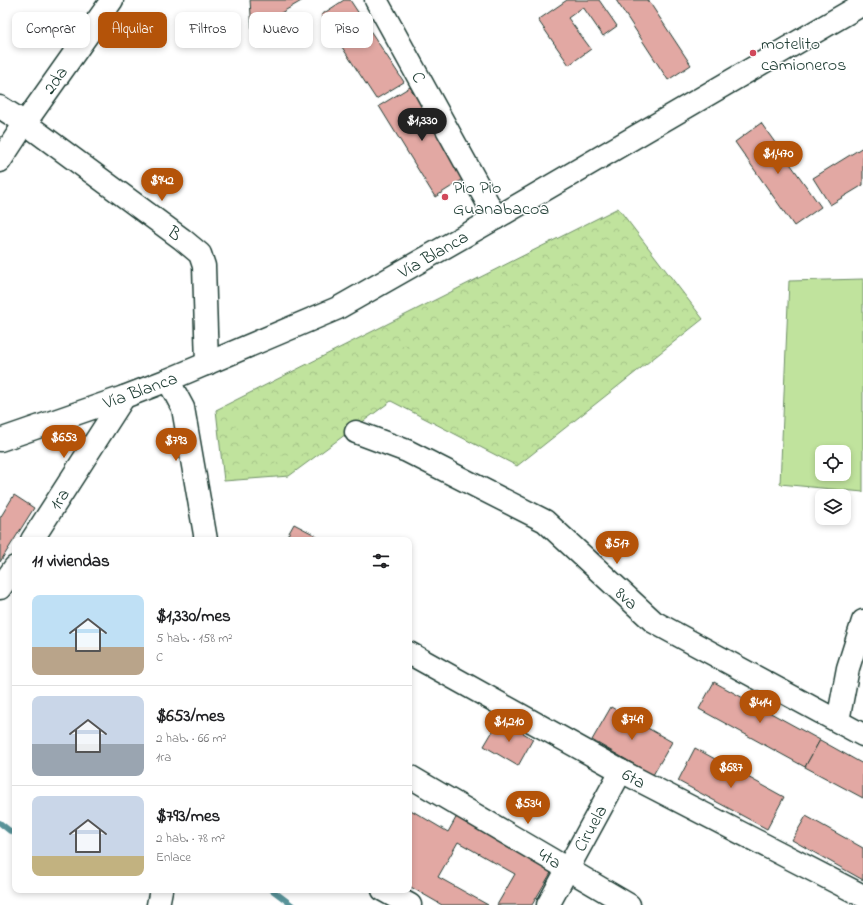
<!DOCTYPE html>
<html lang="es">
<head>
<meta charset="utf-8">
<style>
	body { margin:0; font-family:"Indie Flower",sans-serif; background:#f2f2f2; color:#202124; height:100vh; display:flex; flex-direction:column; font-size:15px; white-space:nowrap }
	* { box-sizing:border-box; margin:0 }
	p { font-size:13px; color:#757577 }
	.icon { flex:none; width:22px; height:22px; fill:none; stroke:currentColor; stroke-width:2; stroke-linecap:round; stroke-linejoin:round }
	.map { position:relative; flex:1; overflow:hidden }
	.details { position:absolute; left:12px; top:537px; width:400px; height:356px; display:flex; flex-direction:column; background:#fff; border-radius:8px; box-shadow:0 2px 6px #0003 }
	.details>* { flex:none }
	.hud { position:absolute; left:12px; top:12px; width:400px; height:36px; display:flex; gap:8px }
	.buttons { position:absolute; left:815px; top:445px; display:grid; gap:8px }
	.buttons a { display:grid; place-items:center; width:36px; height:36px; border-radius:8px; background:#fff; box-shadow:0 2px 6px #0003; font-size:20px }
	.price { position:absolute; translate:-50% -34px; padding:0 9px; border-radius:14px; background:#b45309; color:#fff; font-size:13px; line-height:26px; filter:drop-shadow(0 1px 2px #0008) }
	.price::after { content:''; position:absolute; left:50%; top:24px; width:12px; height:9px; margin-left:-6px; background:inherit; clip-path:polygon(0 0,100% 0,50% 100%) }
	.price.active { background:#222; color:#fff }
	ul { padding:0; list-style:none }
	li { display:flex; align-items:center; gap:12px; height:100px; padding:0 20px }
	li+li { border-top:1px solid #e0e0e0 }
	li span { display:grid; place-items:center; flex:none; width:112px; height:80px; border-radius:8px; color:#555 }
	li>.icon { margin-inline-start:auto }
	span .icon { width:48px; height:48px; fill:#fffc; stroke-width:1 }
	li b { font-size:17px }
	h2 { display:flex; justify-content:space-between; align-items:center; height:48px; padding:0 20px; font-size:17px }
	.chip { padding:0 14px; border-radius:8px; background:#fff; box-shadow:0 2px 6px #0003; font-size:14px; line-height:36px }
	.chip.active { background:#b45309; color:#fff }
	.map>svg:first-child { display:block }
</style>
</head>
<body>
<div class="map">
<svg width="863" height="905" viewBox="0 0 863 905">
	<defs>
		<pattern id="forest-crowns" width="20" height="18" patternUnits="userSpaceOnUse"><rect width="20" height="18" fill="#c0e39d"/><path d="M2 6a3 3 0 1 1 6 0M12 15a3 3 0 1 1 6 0" fill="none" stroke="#a5c488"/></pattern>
	</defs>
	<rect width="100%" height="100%" fill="#fff"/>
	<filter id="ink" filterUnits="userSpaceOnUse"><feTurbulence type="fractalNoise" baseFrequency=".025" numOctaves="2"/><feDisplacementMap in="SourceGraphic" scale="8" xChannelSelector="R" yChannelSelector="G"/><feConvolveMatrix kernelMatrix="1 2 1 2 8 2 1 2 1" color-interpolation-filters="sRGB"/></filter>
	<g filter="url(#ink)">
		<path fill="#c0e39d" stroke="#709068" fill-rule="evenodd" d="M863 279V492L780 484 789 281ZM822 452H844V474H822Z"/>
		<polygon fill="url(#forest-crowns)" stroke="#709068" points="618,208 703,319 517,466 391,401 289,476 224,481 216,410"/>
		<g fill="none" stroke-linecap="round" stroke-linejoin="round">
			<g stroke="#599399" stroke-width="5.5">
				<polyline points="0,823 10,831 15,832"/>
				<polyline points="272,890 292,905"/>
			</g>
		</g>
		<g fill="#e2a8a3" stroke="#1f3d34">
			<polygon points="250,0 303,0 252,30"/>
			<polygon points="344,0 350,0 404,82 376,99 321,15"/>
			<polygon points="567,0 599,0 617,26 603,36 583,7 568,18 591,49 569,65 538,20"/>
			<polygon points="616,0 648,0 691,65 668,80"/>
			<polygon points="410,87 465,178 435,197 379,106"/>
			<polygon points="761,123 821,207 794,226 735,142"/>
			<polygon points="863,147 863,185 830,205 813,178"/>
			<polygon points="14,495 34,508 0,562 0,518"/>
			<polygon points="294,524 317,536 315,540 285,540"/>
			<polygon points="714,682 820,740 805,767 699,709"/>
			<polygon points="611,707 672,742 653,775 592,740"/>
			<polygon points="500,719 533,739 518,766 484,746"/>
			<polygon points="820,740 863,764 863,798 805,767"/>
			<polygon points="695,748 784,797 767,829 678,781"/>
			<polygon points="409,809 448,832 457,816 552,871 532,905 497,905 515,874 458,842 438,877 488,905 442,905 409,886"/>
			<polygon points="806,816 863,848 863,880 792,840"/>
		</g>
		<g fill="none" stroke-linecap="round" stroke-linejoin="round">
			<g stroke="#1f3d34" stroke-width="25">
				<g id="minor">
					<polyline points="376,0 496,218"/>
					<polyline points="0,107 25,123 182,239 200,254 204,266 207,364"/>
					<polyline points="0,161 25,123 112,0"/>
					<polyline points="168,380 183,408 206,540"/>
					<polyline points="356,432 407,451 545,521 654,622 863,735"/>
					<polyline points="32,540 124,397"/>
					<polyline points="0,588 15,567"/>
					<polyline points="409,653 621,771 863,896"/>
					<polyline points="838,721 848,668 863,621"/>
					<polyline points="409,776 629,905"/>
					<polyline points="383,890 410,905"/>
					<polyline points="158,905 161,890"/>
					<polyline points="548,905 621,771"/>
				</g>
			</g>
			<g stroke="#1f3d34" stroke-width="25">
				<polyline id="major" points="0,440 124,397 168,380 338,308 496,218 863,4"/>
			</g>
			<use href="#minor" stroke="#fff" stroke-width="22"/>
			<use href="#major" stroke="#fff" stroke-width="22"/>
		</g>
	</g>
	<g fill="#d1495b" stroke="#fff" stroke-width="1.5">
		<circle cx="753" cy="53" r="4"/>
		<circle cx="445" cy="197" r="4"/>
	</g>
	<g text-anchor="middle" stroke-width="3" stroke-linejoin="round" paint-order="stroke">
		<g font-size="18" fill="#1f3d34" stroke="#fff" text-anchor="start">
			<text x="761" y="49">motelito<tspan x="761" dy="21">camioneros</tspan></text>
			<text x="453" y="193">Pio Pio<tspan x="453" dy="21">Guanabacoa</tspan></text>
		</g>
		<g font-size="18" fill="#1f3d34" stroke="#fff">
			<text transform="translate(419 77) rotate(61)" y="6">C</text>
			<text transform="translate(55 80) rotate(-55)" y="6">2da</text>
			<text transform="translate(175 233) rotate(37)" y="6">B</text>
			<text transform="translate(433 254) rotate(-30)" y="6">Vía Blanca</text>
			<text transform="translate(140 390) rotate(-20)" y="6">Vía Blanca</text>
			<text transform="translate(59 499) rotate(-57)" y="6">1ra</text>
			<text transform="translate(627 598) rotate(43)" y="6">8va</text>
			<text transform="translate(634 778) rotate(28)" y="6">6ta</text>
			<text transform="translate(590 828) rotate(-61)" y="6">Ciruela</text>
			<text transform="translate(550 858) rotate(30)" y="6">4ta</text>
		</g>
	</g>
</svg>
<div class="buttons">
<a><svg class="icon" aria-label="locate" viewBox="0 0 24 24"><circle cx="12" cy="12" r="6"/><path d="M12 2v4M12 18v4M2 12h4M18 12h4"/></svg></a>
<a><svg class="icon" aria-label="layers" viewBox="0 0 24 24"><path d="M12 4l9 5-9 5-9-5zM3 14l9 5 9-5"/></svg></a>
</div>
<b class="price active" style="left:422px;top:142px">$1,330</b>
<b class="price" style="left:778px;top:175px">$1,470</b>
<b class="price" style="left:162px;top:202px">$942</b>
<b class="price" style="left:64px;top:459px">$653</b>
<b class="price" style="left:176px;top:462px">$793</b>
<b class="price" style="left:617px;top:565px">$517</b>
<b class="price" style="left:760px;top:724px">$414</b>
<b class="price" style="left:632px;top:741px">$749</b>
<b class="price" style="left:509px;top:743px">$1,210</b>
<b class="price" style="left:731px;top:789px">$687</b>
<b class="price" style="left:528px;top:825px">$534</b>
<div class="hud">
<a class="chip">Comprar</a>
<a class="chip active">Alquilar</a>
<a class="chip">Filtros</a>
<a class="chip">Nuevo</a>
<a class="chip">Piso</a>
</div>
<section class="details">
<h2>11 viviendas<svg class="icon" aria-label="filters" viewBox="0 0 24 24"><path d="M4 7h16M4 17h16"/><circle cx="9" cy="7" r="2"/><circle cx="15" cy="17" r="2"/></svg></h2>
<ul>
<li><span style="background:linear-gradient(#bfe0f5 65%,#b9a48a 0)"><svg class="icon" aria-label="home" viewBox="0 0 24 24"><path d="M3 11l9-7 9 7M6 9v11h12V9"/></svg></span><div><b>$1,330/mes</b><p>5 hab. · 158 m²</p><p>C</p></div></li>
<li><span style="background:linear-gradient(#c9d6e8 60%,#9aa5b1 0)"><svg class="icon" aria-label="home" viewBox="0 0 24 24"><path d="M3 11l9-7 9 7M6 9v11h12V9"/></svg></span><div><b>$653/mes</b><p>2 hab. · 66 m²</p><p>1ra</p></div></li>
<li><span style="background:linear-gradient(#c9d6e8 75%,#c2b280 0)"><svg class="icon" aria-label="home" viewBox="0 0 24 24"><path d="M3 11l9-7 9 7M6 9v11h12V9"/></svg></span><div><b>$793/mes</b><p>2 hab. · 78 m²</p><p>Enlace</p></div></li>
</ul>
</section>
</div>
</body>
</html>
